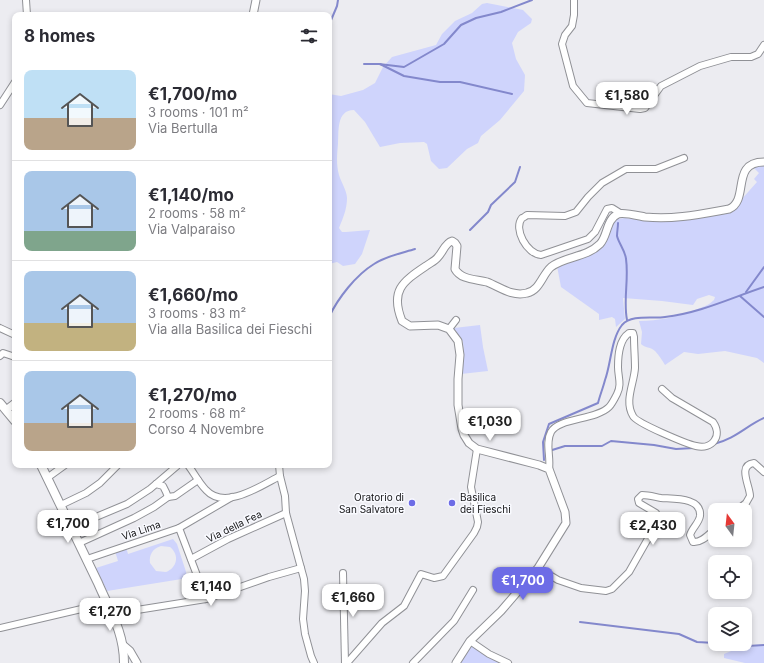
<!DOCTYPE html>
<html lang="en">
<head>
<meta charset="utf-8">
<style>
	body { margin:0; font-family:Inter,sans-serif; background:#f7f7f7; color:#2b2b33; height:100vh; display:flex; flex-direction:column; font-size:15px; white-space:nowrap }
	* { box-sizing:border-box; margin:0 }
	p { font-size:13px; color:#7c7c81 }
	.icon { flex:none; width:22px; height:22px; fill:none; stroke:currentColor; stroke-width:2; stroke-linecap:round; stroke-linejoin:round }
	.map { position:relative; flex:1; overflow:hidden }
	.side { position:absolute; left:12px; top:12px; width:320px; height:456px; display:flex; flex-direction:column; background:#fff; border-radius:8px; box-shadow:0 2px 6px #0003 }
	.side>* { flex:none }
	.needle { width:26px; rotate:345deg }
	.buttons { position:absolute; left:708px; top:503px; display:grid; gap:8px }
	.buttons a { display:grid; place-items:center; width:44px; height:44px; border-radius:8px; background:#fff; box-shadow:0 2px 6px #0003; font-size:20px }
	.price { position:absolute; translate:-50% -34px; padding:0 9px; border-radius:8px; background:#fff; color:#222; font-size:13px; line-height:26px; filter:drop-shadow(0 1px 2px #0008) }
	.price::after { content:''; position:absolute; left:50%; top:24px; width:12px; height:9px; margin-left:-6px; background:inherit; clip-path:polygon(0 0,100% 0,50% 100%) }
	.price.selected { background:#6d6ce6; color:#fff }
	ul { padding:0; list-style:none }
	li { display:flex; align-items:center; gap:12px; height:100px; padding:0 12px }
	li+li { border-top:1px solid #e1e1e2 }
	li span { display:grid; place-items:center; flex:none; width:112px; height:80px; border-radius:8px; color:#555 }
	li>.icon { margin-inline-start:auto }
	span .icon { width:48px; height:48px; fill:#fffc; stroke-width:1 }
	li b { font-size:17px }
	h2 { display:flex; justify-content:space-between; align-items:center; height:48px; padding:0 12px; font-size:17px }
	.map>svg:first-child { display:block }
</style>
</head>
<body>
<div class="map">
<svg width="764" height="663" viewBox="0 0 764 663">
	<rect width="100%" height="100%" fill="#ececf1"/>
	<g fill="#cfd4fc" fill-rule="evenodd">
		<path d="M487 3 523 10 532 19 531 23 518 32 512 43 516 59 525 75 524 91 500 120 481 136 478 143 467 149 447 168 439 169 431 161 427 144 424 142 400 143 380 147 365 122 354 110C336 110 339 132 338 144 337 155 336 164 339 175 341 182 347 191 347 198 347 209 343 218 339 228L342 232H346L370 230 362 254 355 264 343 266 337 262 329 264V94L341 96 363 90 375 83 383 67 392 57 436 45 442 34 455 21 472 13 482 4Z"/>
		<path d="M764 164V363L757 358 725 351 698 354 684 352 665 365C662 360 659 355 655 351 651 347 645 348 641 344L642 332 639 321C659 321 676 317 695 310 702 307 708 306 714 300L715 297 709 295 697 299 693 305 662 301 623 298 625 319 616 327 615 319 612 317 599 320V314L561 287 557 266 587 255 614 221 617 219 625 218 642 220 675 221 716 214 741 200 757 182 754 179 759 173 753 167Z"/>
		<polygon points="480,325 483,347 488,371 461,374 464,357 463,342 454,328"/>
		<path d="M173 539 177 544 188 578 107 591 96 568 118 561 115 551 126 547 128 554ZM161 546 170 547C180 555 177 568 166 572L156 571 150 563C149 555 152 549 161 546Z"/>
		<polygon points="764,645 764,663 745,663 724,658 724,654 736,649"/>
		<polygon points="472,646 474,646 503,663 460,663"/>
	</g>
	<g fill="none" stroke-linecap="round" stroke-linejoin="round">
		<g stroke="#8388cc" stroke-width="2">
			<polyline points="329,25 337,6 338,0"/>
			<polyline points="364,64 379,64 404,67 444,44 461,25 476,18 501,12 532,0"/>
			<polyline points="380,64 404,76 440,82 460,82 512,94"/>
			<path d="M618 223C618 227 617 232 617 236 619 244 625 250 626 259 629 279 623 300 627 320"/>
			<polyline points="470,230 488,212 491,205 515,182 520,167"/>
			<polyline points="746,292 764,267"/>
			<polyline points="740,296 764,317"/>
			<path d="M329 317C338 298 356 275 374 264 386 256 402 253 415 249"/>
			<path d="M714 444C735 439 746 426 764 418"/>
			<polyline points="549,451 565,446 602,446 611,441 654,445 676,449 694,448"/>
			<path d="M544 460 543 442 549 424 598 403C600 395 603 388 605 380 611 364 611 339 622 325 632 314 652 319 665 317 700 313 731 298 764 287"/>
			<polyline points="580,622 679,634 697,642 715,643"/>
			<polyline points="743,644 748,646 764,645"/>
		</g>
		<g stroke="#909196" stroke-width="8">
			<g id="minor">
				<polyline points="26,0 27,15"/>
				<polyline points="574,0 574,15 572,26 565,35 562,44 573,86 587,103 640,109 645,108 661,86 700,66 731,57 751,57 758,54 764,45"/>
				<polyline points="0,105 15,82"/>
				<path d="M620 213 612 208 607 209 595 232 588 239 541 255C527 254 513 229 522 218 523 218 527 215 527 215L565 216 576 212 588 197 602 183 626 169H656L684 158"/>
				<polyline points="0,328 15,335"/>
				<polyline points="449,329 456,320"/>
				<polyline points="0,356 3,353 15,357"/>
				<path d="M188 465C194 473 199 483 206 490 225 511 262 485 280 476"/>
				<polyline points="279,465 280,476 285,496 286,513 304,579 305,591 303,619 305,634 311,656 314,663"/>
				<path d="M549 469C551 457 545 443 551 432 558 418 596 420 609 407 612 404 615 398 617 394 622 384 618 377 618 367 618 355 619 340 629 333H633L634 337C634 347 635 358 635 368 634 384 624 401 633 416 636 423 687 444 696 446 712 450 723 436 713 422L672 398 662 389"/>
				<polyline points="47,478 65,465"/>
				<polyline points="156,484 163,486 166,492 168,497"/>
				<polyline points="61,505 86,493 100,483 118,465"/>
				<path d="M737 510 746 503 750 496C750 486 737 465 754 463L764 472"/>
				<polyline points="72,527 127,504 150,489 177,466"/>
				<polyline points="179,528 206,599"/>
				<polyline points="79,543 134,518 154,507 168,497 175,496 198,480"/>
				<polyline points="87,559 179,528 232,497"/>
				<polyline points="191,559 228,539 286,513"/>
				<path d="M538 568 558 580 581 588 606 591 612 589 629 572 658 521 656 513 639 503 638 499 642 495C649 495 655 497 661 498 673 499 702 497 700 516 699 523 692 528 690 535L693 542C702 543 709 534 715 529"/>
				<polyline points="343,573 345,663"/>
				<polyline points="112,614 206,599 269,577 301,568"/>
				<polyline points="0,628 107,603"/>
				<polyline points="470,641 489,654 508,663"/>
				<polyline points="347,663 382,623 404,606 421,574 434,578 443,576 474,533 477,527 478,522 471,487 477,449"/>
				<polyline points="413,663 454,621 473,590"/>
			</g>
		</g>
		<g stroke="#909196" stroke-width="9">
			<g id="tertiary">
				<polyline points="253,15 256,0"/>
				<polyline points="6,410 15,403"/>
				<polyline points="123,645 130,651 137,663"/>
				<path d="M456 663 470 641 501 611 538 568 566 523 565 512 549 469 539 465 477 449 469 443 464 435 462 429 458 405V379L460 355 458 341 449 329 438 325 410 326 402 321C390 291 402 282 426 266 430 263 435 261 438 257 443 252 445 243 452 241L455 243 457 246 455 269C461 280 476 279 487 282 500 287 512 297 527 293 540 290 542 275 551 267 565 256 586 258 600 244 608 236 606 219 618 214 624 212 639 216 645 217 674 220 701 214 729 209 750 200 730 162 764 162"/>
			</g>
		</g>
		<g stroke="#909196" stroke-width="10">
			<g id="secondary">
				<polyline points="0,403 15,421"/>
				<path d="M41 465C60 504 79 543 98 583 110 611 124 632 124 663"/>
			</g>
		</g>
		<use href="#minor" stroke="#fff" stroke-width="6"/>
		<use href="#tertiary" stroke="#fff" stroke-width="7"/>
		<use href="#secondary" stroke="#fff" stroke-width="8"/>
	</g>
	<g fill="#6d6ce6" stroke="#f9faff" stroke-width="1.5">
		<circle cx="412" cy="503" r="4"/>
		<circle cx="452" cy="503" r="4"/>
	</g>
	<g text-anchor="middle" stroke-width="3" stroke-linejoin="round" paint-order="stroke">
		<g font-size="10" fill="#141416" stroke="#f9faff" text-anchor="end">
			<text x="404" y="501">Oratorio di<tspan x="404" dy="12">San Salvatore</tspan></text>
			<text x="460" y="501" text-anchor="start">Basilica<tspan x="460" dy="12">dei Fieschi</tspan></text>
		</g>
		<g font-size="10" fill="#141416" stroke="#f9faff">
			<text transform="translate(234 526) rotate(-26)" y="4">Via della Fea</text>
			<text transform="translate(141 530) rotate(-19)" y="4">Via Lima</text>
		</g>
	</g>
</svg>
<div class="buttons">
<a><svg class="needle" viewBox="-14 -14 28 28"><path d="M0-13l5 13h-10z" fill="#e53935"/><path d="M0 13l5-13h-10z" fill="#7c7c81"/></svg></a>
<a><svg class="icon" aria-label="locate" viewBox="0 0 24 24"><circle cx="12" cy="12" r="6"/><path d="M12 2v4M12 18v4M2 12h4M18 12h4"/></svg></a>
<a><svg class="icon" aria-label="layers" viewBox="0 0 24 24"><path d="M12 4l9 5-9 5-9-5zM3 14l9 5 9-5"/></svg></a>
</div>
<b class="price" style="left:627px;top:116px">€1,580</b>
<b class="price" style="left:490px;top:442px">€1,030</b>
<b class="price" style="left:68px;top:544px">€1,700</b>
<b class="price" style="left:653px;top:546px">€2,430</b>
<b class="price selected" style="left:523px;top:601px">€1,700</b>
<b class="price" style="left:211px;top:607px">€1,140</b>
<b class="price" style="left:353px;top:618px">€1,660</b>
<b class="price" style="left:110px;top:632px">€1,270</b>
<section class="side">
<h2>8 homes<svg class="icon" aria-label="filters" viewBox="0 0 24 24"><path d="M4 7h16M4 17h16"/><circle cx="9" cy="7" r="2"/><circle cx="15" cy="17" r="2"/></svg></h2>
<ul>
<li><span style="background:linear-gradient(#bfe0f5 60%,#b9a48a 0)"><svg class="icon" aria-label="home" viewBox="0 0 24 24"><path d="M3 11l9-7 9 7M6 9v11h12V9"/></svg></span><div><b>€1,700/mo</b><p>3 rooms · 101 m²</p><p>Via Bertulla</p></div></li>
<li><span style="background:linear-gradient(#a9c7e8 75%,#7fa58c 0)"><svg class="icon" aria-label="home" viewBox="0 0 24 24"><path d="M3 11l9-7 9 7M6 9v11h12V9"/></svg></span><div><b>€1,140/mo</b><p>2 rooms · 58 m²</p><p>Via Valparaiso</p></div></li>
<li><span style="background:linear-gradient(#a9c7e8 65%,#c2b280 0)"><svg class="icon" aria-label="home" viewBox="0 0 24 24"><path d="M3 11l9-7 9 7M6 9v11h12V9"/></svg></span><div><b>€1,660/mo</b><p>3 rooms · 83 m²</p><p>Via alla Basilica dei Fieschi</p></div></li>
<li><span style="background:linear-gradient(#a9c7e8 65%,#b9a48a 0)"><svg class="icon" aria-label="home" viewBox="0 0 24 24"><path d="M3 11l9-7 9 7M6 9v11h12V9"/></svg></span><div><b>€1,270/mo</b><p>2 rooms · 68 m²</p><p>Corso 4 Novembre</p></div></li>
</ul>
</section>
</div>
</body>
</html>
